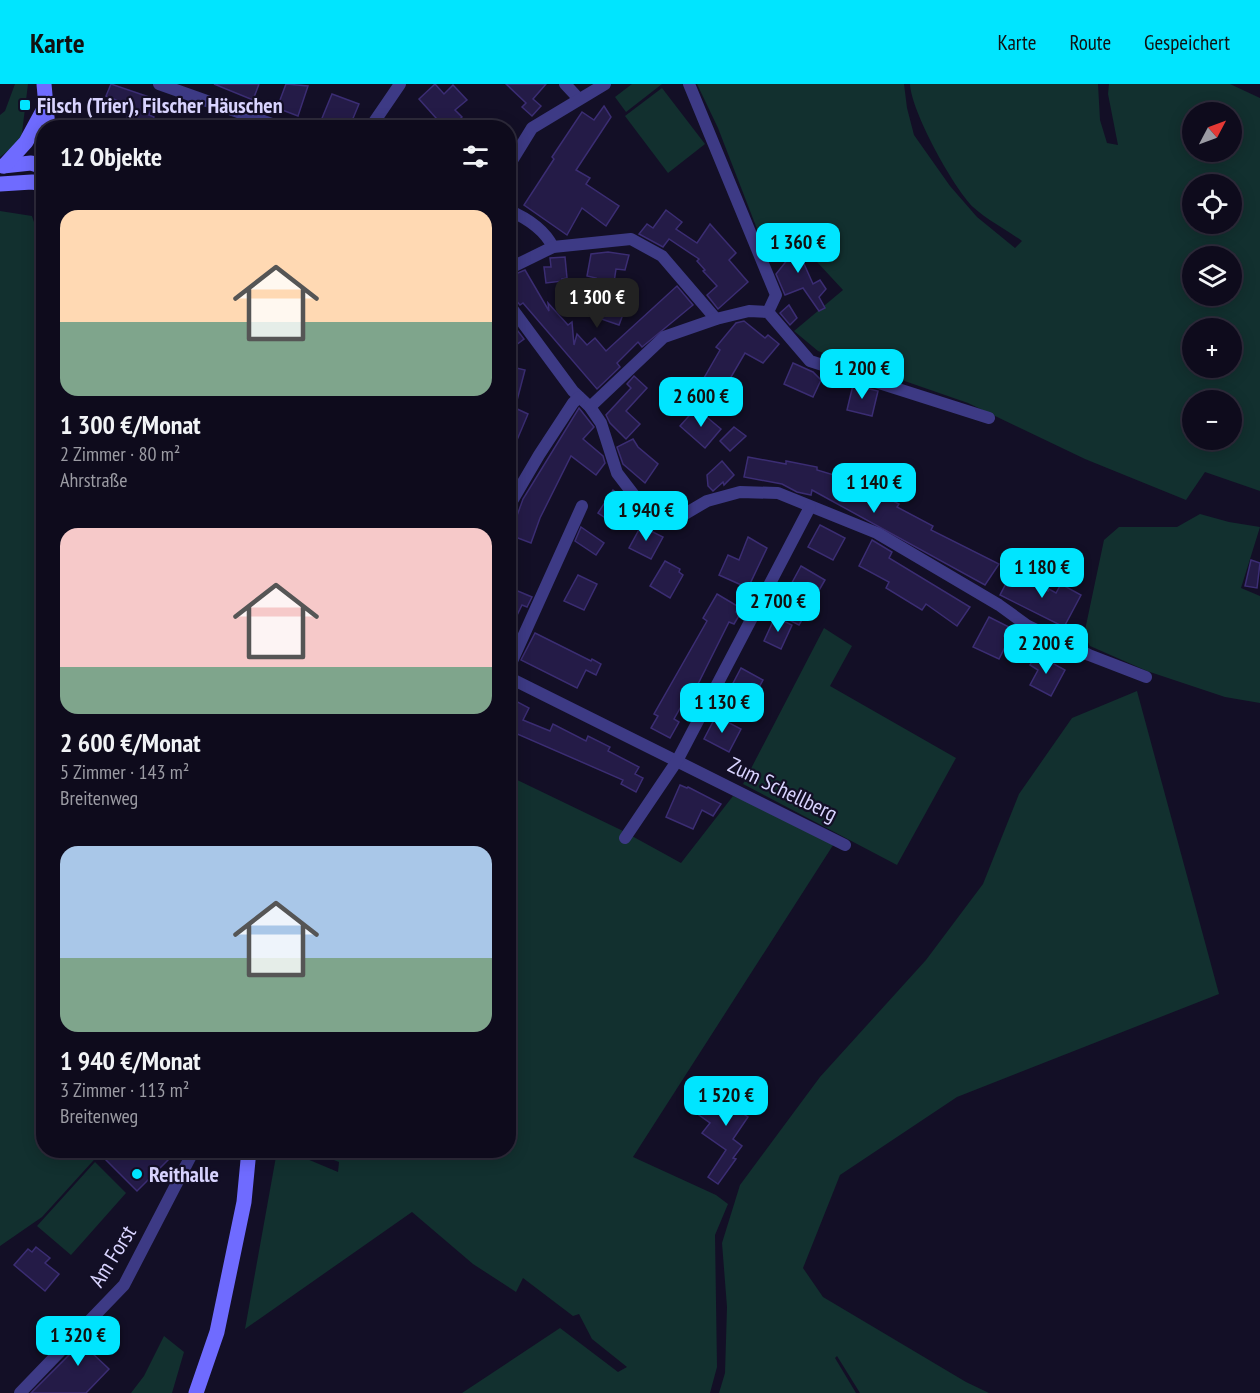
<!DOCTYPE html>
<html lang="de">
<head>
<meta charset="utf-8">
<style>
	body { margin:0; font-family:"PT Sans Narrow",sans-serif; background:#1c1929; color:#f1f3f6; height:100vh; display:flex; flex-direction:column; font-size:22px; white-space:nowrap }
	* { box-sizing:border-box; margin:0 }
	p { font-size:20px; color:#9b9ba3 }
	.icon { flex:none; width:33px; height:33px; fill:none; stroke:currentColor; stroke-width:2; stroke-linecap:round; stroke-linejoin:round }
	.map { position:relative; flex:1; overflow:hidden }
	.drawer { position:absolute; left:36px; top:36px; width:480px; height:1038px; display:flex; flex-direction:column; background:#0e0b1c; border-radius:24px; box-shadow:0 3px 15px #0003,0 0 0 2px #2e2b3b }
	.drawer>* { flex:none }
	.needle { width:39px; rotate:49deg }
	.buttons { position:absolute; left:1182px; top:18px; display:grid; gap:12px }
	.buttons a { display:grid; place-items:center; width:60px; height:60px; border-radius:50%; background:#0e0b1c; box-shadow:0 3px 15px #0003,0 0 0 2px #2e2b3b; font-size:30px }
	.price { position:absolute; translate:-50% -51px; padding:0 14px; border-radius:12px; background:#00e5ff; color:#111; font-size:20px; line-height:39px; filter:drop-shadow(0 2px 3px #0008) }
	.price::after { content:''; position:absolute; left:50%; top:36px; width:18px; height:14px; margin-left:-9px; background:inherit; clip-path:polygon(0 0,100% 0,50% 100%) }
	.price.selected { background:#222; color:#fff }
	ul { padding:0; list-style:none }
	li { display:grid; align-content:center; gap:12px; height:318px; padding:0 24px }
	li span { display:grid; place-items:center; height:186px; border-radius:18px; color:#555 }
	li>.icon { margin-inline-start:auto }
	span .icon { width:108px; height:108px; fill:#fffc; stroke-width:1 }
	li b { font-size:26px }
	h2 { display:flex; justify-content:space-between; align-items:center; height:72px; padding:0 24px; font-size:26px }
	header { display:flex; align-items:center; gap:36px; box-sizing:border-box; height:84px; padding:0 30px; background:#00e5ff; color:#111 }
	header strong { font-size:28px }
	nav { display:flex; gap:33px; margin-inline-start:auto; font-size:21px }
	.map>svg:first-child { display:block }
</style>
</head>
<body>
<header>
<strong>Karte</strong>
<nav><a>Karte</a><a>Route</a><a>Gespeichert</a></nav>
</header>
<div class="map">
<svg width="1260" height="1309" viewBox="0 0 1260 1309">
	<rect width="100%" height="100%" fill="#130f26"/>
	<g fill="#12302f" fill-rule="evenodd">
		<polygon points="15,0 28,0 21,57 0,73 0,31 5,27"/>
		<polygon points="632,0 662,0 626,28 615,13"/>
		<path d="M697 0H904L907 24 914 51 950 102 977 133 1015 164 1022 157C1007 146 987 136 973 123 953 103 911 27 910 0H1098L1100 36 1107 59 1118 61 1108 10 1109 0H1230L1260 14V407L1205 388 1186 416 1085 375 968 319 818 267 794 247 843 206 793 152 764 163 718 44ZM1192 28H1232V68H1192ZM1192 100H1232V140H1192ZM1192 172H1232V212H1192ZM1192 244H1232V284H1192ZM1192 316H1232V356H1192Z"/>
		<polygon points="662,4 705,60 668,89 625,32"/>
		<polygon points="0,127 32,132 43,166 44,1066 102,1067 42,1133 0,1162"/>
		<polygon points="1200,430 1229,438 1260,443 1241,504 1260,512 1260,619 1225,613 1147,587 1090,562 1084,551 1104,456 1119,443 1177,443"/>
		<polygon points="824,544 852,562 830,602 956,674 897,781 743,700"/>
		<polygon points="1137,607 1219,910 957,1013 840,1091 803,1184 823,1213 966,1298 989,1309 860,1309 837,1272 835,1274 856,1309 719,1309 725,1289 727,1223 722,1159 740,1101 820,993 926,876 983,800 1019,710 1072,634"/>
		<polygon points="509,692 621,746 681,779 733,712 837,755 633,1073 716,1111 728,1120 715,1151 717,1283 710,1309 462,1309 560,1244 618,1288 627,1283 592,1255 579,1230 573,1232 523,1194 516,1208 473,1180 412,1128 245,1245 277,1067 288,1067 338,1088 339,1078 311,1067 508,1066"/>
		<polygon points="95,1078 126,1109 71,1171 37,1142"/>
		<polygon points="164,1252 184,1268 172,1309 131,1309 144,1292"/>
	</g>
	<g fill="#241b47" stroke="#3b2d73" stroke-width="1.5">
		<polygon points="111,0 155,15 149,31 154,33 151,44 123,44 131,22 106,12"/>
		<polygon points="214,0 259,0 253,16"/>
		<polygon points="286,0 308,2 298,32 277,24"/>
		<polygon points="435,0 444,10 453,1 467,16 455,26 462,33 450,44 445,44 419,15"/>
		<polygon points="506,0 546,0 533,15 541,22 532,32 522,23 526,19"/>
		<polygon points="332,10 359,20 349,44 318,44"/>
		<polygon points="604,22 611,33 576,86 590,94 586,100 619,122 606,142 582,124 567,151 524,121 554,75 552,73 582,28 594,36"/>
		<polygon points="666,126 682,138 676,145 697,159 710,140 736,169 729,176 748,198 718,225 707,211 717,202 703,187 705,186 697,177 699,175 669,155 663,163 639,150 647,140 653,144"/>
		<polygon points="792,153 813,200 820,196 826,205 819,213 825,224 819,227 803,204 785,211 776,190 788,175 773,161"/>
		<polygon points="608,168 629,171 625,186 616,185 612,212 628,217 619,241 584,229 596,194 587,192 591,170"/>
		<polygon points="565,173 567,194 562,195 563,197 546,199 544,183 551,183 550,174"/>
		<polygon points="525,186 549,227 548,219 568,241 572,238 574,261 577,250 587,261 595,254 606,267 677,202 693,221 642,263 638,258 617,279 620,283 597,305 523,219 520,221 514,214 508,211 508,193"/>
		<polygon points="789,221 797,234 790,241 780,229"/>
		<polygon points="508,234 524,255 516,261 508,252"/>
		<polygon points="744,237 765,254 768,251 779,260 763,279 745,269 720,312 700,301 720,266 716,263 736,239"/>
		<polygon points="793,279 813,288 821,296 813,313 784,300"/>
		<polygon points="508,282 525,286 515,324 528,330 509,375"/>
		<polygon points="634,292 647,304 626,327 640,340 626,355 610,339 606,331 631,304 627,300"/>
		<polygon points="853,301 878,307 872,332 847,326"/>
		<polygon points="579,324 594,343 583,355 603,372 605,379 596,391 571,372 540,434 531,459 510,451 523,415"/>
		<polygon points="696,324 721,345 705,364 680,342"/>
		<polygon points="734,343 746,352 730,367 720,357"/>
		<polygon points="633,355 638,363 658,380 645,399 623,380 617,363"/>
		<polygon points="748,373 786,380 786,377 817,383 817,386 834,391 834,394 876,417 880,410 899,420 897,423 933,442 931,446 999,480 985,501 812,406 811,411 797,408 782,400 744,393"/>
		<polygon points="722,377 734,391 724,401 723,398 713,407 708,402 707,391"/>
		<polygon points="613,406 630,420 616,441 598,429"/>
		<polygon points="820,441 845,454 833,476 808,463"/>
		<polygon points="641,442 663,453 651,475 629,464"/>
		<polygon points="581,443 604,459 596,471 575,457"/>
		<polygon points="748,453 767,464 748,504 719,491 728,471 739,476"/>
		<polygon points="872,456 892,468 889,474 970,523 957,542 926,520 922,526 886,504 889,498 859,482"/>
		<polygon points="1251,476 1260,479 1257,504 1245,502"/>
		<polygon points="665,477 680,485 679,488 683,491 670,514 650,502"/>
		<polygon points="801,482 825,496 799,541 785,534 797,512 788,506"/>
		<polygon points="1012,488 1048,507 1049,505 1056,509 1061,500 1081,511 1064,543 1000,511"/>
		<polygon points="578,491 597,500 584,526 564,517"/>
		<polygon points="508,503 532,513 527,523 522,521 508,550"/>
		<polygon points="717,510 739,523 736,528 740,530 734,540 729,538 690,616 686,614 674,635 679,638 670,654 651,644 658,632 654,630 707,537 703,534"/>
		<polygon points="775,533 792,541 781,565 764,557"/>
		<polygon points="989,533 1009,543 1004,552 1009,555 999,575 973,563"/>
		<polygon points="535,549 591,577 592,575 601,580 596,591 586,586 577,604 521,576"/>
		<polygon points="1036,570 1065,586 1051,612 1030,601 1038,586 1030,581"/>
		<polygon points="741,584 763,596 752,616 730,605"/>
		<polygon points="508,613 529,624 523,636 550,647 553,640 586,657 588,652 610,663 608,667 639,683 635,690 643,694 636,708 621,700 623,696 508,646"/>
		<polygon points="716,632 741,645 729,668 704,655"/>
		<polygon points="680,701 687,704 688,703 721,720 713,732 702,726 693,745 666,733"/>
		<polygon points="741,999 756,1009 742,1029 748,1033 733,1055 742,1062 733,1074 736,1075 718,1100 708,1093 726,1066 702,1049 710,1039 699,1031 711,1013 724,1023"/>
		<polygon points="110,1066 178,1066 137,1107 103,1073"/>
		<polygon points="36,1163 50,1174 45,1179 59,1190 45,1207 14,1181 28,1165 32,1168"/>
		<polygon points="105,1235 111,1240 111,1247 91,1268 109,1285 86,1309 31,1309"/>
	</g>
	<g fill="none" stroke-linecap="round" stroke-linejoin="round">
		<g stroke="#3d3a85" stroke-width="12">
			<polyline points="159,0 283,44"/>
			<polyline points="565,0 579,15"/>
			<polyline points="689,0 776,211 768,228"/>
			<polyline points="370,44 400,0"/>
			<polyline points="508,83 532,44 605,0"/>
			<path d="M508 126C527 134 544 145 553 163"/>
			<polyline points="508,185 553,163 631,155 662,172 716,235"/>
			<polyline points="508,219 573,307 590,323 601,339 617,389 640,419 660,433 678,434 707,417 740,408 778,409 877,449 999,521 1028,542 1089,571 1146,593"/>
			<polyline points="590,323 664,253 716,235 749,227 768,228 810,277 989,334"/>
			<polyline points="508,424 539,371 573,319 579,313"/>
			<polyline points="508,586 582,422"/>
			<polyline points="508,593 845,761"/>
			<polyline points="625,754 677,677 810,423"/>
			<polyline points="20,1309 124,1201 194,1066"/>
		</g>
		<g stroke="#6f6bff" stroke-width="15">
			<polyline points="44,0 48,44"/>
			<polyline points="3,82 31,79 44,83"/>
			<polyline points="4,82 26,58 46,21"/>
			<polyline points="0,100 32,98 44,100"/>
			<polyline points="196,1309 217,1248 244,1118 249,1066"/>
		</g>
	</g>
	<g fill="#00e5ff" stroke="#130f26" stroke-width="2">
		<rect x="19" y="15" width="12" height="12" rx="3"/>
		<circle cx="137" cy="1090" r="6"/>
	</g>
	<g text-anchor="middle" stroke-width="4.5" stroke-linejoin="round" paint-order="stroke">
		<g font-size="22" font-weight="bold" fill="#d9d4ff" stroke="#130f26" text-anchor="start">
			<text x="37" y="29">Filsch (Trier), Filscher Häuschen</text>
			<text x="149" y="1098">Reithalle</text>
		</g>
		<g font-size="22" fill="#d9d4ff" stroke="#130f26">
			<text transform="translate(783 705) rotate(26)" y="8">Zum Schellberg</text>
			<text transform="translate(112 1172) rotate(-58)" y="8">Am Forst</text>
		</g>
	</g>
</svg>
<div class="buttons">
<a><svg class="needle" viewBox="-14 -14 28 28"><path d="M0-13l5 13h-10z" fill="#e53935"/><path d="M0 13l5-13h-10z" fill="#9b9ba3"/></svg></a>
<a><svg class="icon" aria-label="locate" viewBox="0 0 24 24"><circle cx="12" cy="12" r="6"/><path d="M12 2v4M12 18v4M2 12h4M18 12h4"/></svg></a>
<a><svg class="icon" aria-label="layers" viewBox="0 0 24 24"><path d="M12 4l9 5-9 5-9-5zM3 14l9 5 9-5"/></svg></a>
<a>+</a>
<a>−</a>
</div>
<b class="price" style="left:798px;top:190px">1 360 €</b>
<b class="price selected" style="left:597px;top:245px">1 300 €</b>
<b class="price" style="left:862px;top:316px">1 200 €</b>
<b class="price" style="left:701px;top:344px">2 600 €</b>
<b class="price" style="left:874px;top:430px">1 140 €</b>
<b class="price" style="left:646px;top:458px">1 940 €</b>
<b class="price" style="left:1042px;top:515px">1 180 €</b>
<b class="price" style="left:778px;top:549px">2 700 €</b>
<b class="price" style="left:1046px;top:591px">2 200 €</b>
<b class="price" style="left:722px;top:650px">1 130 €</b>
<b class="price" style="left:726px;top:1043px">1 520 €</b>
<b class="price" style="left:78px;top:1283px">1 320 €</b>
<section class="drawer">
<h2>12 Objekte<svg class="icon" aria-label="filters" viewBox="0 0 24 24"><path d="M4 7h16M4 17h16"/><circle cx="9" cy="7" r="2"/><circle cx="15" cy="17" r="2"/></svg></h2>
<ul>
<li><span style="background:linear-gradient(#ffd9b3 60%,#7fa58c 0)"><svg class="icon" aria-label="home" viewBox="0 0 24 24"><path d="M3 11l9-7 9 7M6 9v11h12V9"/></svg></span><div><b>1 300 €/Monat</b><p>2 Zimmer · 80 m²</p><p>Ahrstraße</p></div></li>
<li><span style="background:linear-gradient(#f6c9c9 75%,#7fa58c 0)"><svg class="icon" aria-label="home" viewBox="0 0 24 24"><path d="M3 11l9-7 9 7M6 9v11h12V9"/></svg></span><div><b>2 600 €/Monat</b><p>5 Zimmer · 143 m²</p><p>Breitenweg</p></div></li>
<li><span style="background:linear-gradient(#a9c7e8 60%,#7fa58c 0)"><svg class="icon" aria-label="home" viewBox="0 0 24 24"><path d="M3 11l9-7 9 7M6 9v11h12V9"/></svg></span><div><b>1 940 €/Monat</b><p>3 Zimmer · 113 m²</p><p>Breitenweg</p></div></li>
</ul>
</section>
</div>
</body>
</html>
